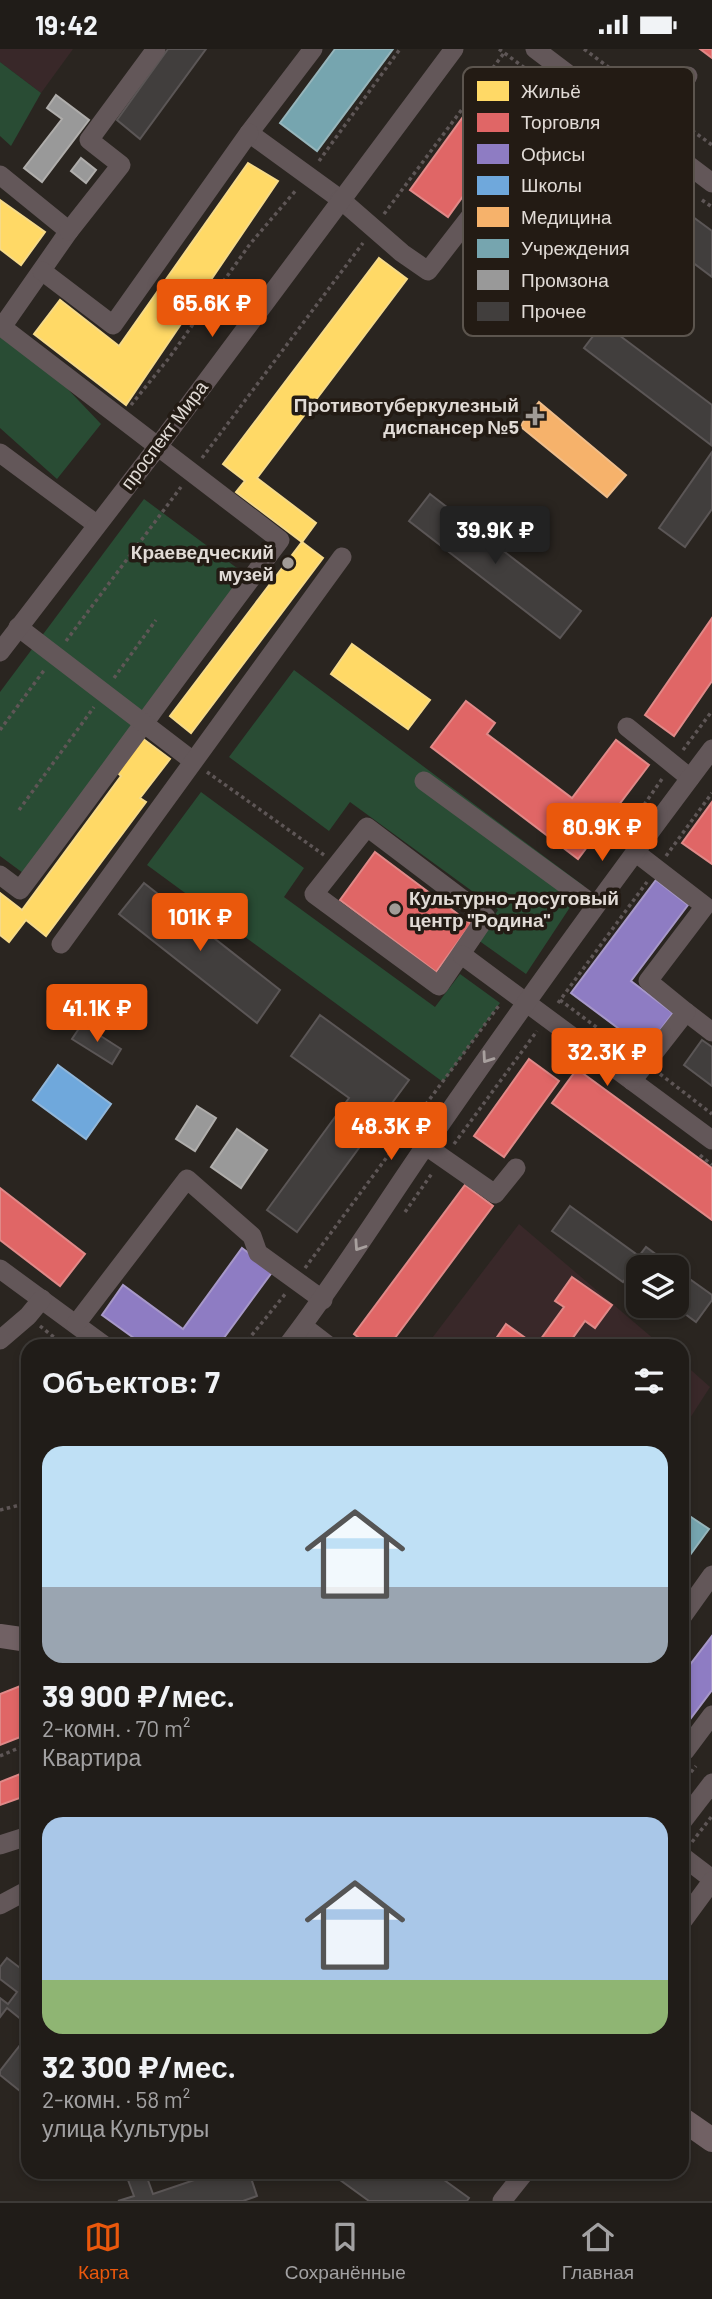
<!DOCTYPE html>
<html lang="ru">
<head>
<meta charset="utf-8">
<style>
	body { margin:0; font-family:Barlow,sans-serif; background:#282521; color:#f1f3f6; height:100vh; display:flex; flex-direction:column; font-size:26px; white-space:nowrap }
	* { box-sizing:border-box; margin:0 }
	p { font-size:23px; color:#a2a1a2 }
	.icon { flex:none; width:38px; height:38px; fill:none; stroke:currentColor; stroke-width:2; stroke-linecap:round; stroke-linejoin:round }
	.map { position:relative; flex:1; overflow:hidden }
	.drawer { position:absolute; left:21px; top:1290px; width:668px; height:840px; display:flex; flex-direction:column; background:#201c18; border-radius:21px; box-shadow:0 4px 10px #0003,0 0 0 2px #3d3a37 }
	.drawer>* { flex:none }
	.tools { position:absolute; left:626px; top:1206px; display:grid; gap:14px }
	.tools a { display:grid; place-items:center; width:63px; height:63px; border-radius:14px; background:#201c18; box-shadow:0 4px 10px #0003,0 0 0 2px #3d3a37; font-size:35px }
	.price { position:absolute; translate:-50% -60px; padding:0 16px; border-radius:7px; background:#ea580c; color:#fff; font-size:23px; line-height:46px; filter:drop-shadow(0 2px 4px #0008) }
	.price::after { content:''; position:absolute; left:50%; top:42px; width:21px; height:16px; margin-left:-10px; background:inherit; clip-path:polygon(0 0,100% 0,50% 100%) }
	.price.current { background:#222; color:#fff }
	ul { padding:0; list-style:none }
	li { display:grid; align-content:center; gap:14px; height:371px; padding:0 21px }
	li span { display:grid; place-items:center; height:217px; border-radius:21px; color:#555 }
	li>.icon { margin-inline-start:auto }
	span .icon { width:126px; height:126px; fill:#fffc; stroke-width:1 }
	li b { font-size:30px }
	h2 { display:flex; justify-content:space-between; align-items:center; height:84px; padding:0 21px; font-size:30px }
	.status { display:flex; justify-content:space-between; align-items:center; height:49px; padding:0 35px; background:#201c18; direction:ltr }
	.status svg { height:19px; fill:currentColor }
	.tabs { display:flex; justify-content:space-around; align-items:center; height:98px; border-top:2px solid #3d3a37; background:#201c18; font-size:19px; color:#a2a1a2 }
	.tabs a { display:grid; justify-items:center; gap:4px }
	.tabs .current { color:#ea580c }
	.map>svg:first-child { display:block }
</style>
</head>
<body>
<div class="status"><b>19:42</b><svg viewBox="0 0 49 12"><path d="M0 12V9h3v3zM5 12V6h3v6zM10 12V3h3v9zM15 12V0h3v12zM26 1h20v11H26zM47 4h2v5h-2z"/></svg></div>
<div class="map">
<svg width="712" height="2152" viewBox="0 0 712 2152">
	<rect width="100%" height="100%" fill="#2a2520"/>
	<g fill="#392829">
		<polygon points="0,0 73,0 41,44 0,13"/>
		<polygon points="519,1175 662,1297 426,1297"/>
		<polygon points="683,1314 710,1338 683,1380"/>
	</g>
	<g fill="#294c34">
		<polygon points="0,13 41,44 11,97 0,87"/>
		<polygon points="0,269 101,375 57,430 0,379"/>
		<polygon points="144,450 245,525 23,824 0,807 0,643"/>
		<polygon points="294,621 584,837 526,925 478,891 498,861 350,753 329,782 229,708"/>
		<polygon points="201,743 304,819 284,848 435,958 460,925 500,954 443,1033 147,816"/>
	</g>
	<g fill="#ffd966" stroke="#f6da88" stroke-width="2">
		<polygon points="248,114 278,132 126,356 34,285 60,251 119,297"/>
		<polygon points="0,151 45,183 21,216 0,200"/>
		<polygon points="379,209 407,230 257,429 316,474 302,493 236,443 245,432 223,415"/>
		<polygon points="302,493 323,509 191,684 170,667"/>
		<polygon points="352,595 430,651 408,680 331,625"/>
		<polygon points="142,689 170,710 140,749 146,753 46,887 26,871 9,893 0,886 0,844 22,861 121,727 117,723"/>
	</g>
	<g fill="#e06666" stroke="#e08988" stroke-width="2">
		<polygon points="700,0 712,0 712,9"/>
		<polygon points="497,21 584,84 559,118 510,82 448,168 410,141"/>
		<polygon points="712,569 712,632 674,687 645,666"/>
		<polygon points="466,652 495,674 487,685 572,749 616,691 649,716 578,810 431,698"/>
		<polygon points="712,753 712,815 682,794"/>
		<polygon points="375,803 471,875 436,923 340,851"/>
		<polygon points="529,1010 559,1032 504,1108 474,1087"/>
		<polygon points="577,1020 712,1119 712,1171 552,1054"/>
		<polygon points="465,1136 493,1157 389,1297 369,1297 354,1285"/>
		<polygon points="0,1139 85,1205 60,1237 0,1191"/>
		<polygon points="572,1228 612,1256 595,1279 585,1272 567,1297 541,1297 538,1294 564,1258 555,1252"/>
		<polygon points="506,1275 534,1295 533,1297 491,1297"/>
		<polygon points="28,1634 28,1654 23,1656 28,1669 28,1685 0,1696 0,1645"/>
		<polygon points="28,1722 28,1746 0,1756 0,1733"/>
	</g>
	<g fill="#8e7cc3" stroke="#a798c9" stroke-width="2">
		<polygon points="656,831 688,856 631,932 673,964 646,1000 571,944"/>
		<polygon points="242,1199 273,1222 218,1297 145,1297 102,1266 123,1236 183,1280"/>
		<polygon points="712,1587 712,1641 682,1681 682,1626"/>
	</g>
	<polygon fill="#6fa8dc" stroke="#91b7da" stroke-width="2" points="58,1016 111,1055 86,1090 33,1051"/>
	<polygon fill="#f6b26b" stroke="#f0be8b" stroke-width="2" points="539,353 626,426 607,448 520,377"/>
	<g fill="#76a5af" stroke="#96b5bb" stroke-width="2">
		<polygon points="335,0 393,0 317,102 280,74"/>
		<polygon points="682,1462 709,1480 682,1517"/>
	</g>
	<g fill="#999" stroke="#afadab" stroke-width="2">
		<polygon points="56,46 89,71 42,133 24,119 62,70 47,59"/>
		<polygon points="81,109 96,121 86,134 71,122"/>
		<polygon points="197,1057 216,1069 195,1102 176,1090"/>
		<polygon points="237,1080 267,1101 241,1139 211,1118"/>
	</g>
	<g fill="#413e3d" stroke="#5b5656" stroke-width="2">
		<polygon points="168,0 206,0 140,90 117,71"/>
		<polygon points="670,151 712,182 712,228 648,180"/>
		<polygon points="603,274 712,356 711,396 584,299"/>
		<polygon points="712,403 712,460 685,498 659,479"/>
		<polygon points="430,445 581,562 560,589 409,472"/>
		<polygon points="144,834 280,941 257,974 119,865"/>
		<polygon points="320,966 409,1031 297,1183 267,1161 349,1049 291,1007"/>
		<polygon points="82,975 121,1000 112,1015 72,990"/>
		<polygon points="702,991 712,998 712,1037 684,1016"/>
		<polygon points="570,1157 639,1207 646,1198 673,1218 639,1218 639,1232 629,1225 623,1233 552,1182"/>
		<polygon points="677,1221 712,1246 712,1251 696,1273 673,1256 677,1256"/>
		<polygon points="7,1909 28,1925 28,1976 7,1959 0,1968 0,1949 8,1955 17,1943 0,1930 0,1918"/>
		<polygon points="28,1986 28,2041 25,2046 0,2026 0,2022"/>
		<polygon points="125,2123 145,2123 153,2145 218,2123 249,2123 257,2147 243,2152 118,2152 134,2147"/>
		<polygon points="340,2123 433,2123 469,2149 467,2152 369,2152 336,2128"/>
	</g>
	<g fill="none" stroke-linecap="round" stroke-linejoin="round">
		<g stroke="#5e5656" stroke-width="3.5" stroke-dasharray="3.5 3.5" stroke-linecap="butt">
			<polyline points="499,0 595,71"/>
			<polyline points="584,0 650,49"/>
			<polyline points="675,69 712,96"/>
			<polyline points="624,93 640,105"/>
			<polyline points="319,112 400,0"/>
			<polyline points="702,151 712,158"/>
			<polyline points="384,165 504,4"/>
			<polyline points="131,356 169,309 250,195 297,140"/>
			<polyline points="202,409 363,194"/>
			<polyline points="66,592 181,438"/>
			<polyline points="114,629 156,571"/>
			<polyline points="0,681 45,620"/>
			<polyline points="683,701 712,662"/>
			<polyline points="207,723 324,806"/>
			<polyline points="19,761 94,658"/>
			<polyline points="628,779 662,730"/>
			<polyline points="666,807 712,744"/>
			<polyline points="560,951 631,1004"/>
			<polyline points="558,954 647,833"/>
			<polyline points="660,1025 712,1065"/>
			<polyline points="454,1095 537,982"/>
			<polyline points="700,1106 712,1116"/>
			<polyline points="405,1163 433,1123"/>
			<polyline points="305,1219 500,955"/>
			<polyline points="40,1277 65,1297"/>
			<polyline points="243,1297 286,1244"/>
			<polyline points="0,1461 28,1454"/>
			<polyline points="0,1707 28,1695"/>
			<polyline points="682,1734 696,1717"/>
			<polyline points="692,1793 712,1767"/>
		</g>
		<g stroke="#635759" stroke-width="19">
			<polyline points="313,0 249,84 340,150"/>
			<polyline points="535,0 712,134"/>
			<polyline points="644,83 688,27"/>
			<path d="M0 126 69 182 2 278 280 491C192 607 108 725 20 841L0 826"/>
			<polyline points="340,150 402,204 428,222 507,120 558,153 622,66"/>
			<polyline points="69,182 121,116 89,91 156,0"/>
			<polyline points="42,222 113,276 249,84"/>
			<polyline points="0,404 96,475"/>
			<polyline points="18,578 193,712"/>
			<polyline points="0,603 159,396 454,0"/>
			<polyline points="627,678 690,729"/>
			<polyline points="424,732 595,857"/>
			<polygon points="367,778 486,868 439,937 314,845"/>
			<polyline points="61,895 342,508"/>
			<polyline points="462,906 712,1091"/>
			<polyline points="686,963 712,983"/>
			<polyline points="632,1032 686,963 648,932 705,857 635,803"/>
			<polyline points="426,1097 495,1145 516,1119"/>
			<polyline points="0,1220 105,1297"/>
			<polyline points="76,1275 187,1130 252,1187 258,1204 323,1251"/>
			<polyline points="303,1277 329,1297"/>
			<polyline points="0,1291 28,1267 42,1250"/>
			<path d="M287 1297C337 1232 380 1163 426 1096 519 962 614 830 712 700"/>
			<polyline points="682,1568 712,1526"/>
			<polyline points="685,1702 712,1666"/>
			<polyline points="682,1773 712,1734"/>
			<polyline points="0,1796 28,1787"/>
			<polyline points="682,1807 712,1830"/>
			<polyline points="0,1856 28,1841"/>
			<polyline points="682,1873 712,1832"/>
			<polyline points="502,2152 525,2123"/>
		</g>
		<g stroke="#716164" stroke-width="24">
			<polyline points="0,1587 28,1591"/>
			<polyline points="682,2070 712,2091"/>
		</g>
	</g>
	<defs><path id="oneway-chevron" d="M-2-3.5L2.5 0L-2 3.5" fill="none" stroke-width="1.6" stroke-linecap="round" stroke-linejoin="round" transform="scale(1.75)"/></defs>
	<g stroke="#a8a09e">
		<use href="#oneway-chevron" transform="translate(487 1009) rotate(125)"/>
		<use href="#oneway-chevron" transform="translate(359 1197) rotate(124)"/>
	</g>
	<g fill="#a19b96" stroke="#231b14" stroke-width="2.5">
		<path d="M531.5 356.5h7v7h7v7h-7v7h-7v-7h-7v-7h7z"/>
		<circle cx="288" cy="514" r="7"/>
		<circle cx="395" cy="860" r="7"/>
	</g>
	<g text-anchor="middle" stroke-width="7" stroke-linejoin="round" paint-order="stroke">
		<g font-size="19" font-weight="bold" fill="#e1dbd6" stroke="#231b14" text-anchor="end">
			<text x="519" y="363">Противотуберкулезный<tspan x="519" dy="22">диспансер №5</tspan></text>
			<text x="274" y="510">Краеведческий<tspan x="274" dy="22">музей</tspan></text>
			<text x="409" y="856" text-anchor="start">Культурно-досуговый<tspan x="409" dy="22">центр "Родина"</tspan></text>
		</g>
		<g font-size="19" fill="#e1dbd6" stroke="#231b14">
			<text transform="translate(164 386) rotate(-53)" y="7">проспект Мира</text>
		</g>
	</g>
	<rect x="463" y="18" width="231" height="269" rx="10" fill="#231b14" stroke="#5c554e" stroke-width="2"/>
	<rect x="477" y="32" width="32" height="20" fill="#ffd966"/>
	<rect x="477" y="64" width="32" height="19" fill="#e06666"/>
	<rect x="477" y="95" width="32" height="20" fill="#8e7cc3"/>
	<rect x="477" y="127" width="32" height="19" fill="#6fa8dc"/>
	<rect x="477" y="158" width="32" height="20" fill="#f6b26b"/>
	<rect x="477" y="190" width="32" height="19" fill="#76a5af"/>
	<rect x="477" y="221" width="32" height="20" fill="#999"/>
	<rect x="477" y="253" width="32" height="19" fill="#413e3d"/>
	<g font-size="19" fill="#e1dbd6">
		<text x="521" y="49">Жильё</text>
		<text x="521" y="80">Торговля</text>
		<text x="521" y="112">Офисы</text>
		<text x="521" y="143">Школы</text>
		<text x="521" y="175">Медицина</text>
		<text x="521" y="206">Учреждения</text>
		<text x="521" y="238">Промзона</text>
		<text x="521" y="269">Прочее</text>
	</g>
</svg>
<div class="tools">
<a><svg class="icon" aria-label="layers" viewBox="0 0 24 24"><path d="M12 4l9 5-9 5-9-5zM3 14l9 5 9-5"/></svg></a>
</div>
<b class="price" style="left:212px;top:290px">65.6K ₽</b>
<b class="price current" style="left:495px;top:517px">39.9K ₽</b>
<b class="price" style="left:602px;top:814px">80.9K ₽</b>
<b class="price" style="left:200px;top:904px">101K ₽</b>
<b class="price" style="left:97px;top:995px">41.1K ₽</b>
<b class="price" style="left:607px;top:1039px">32.3K ₽</b>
<b class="price" style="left:391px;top:1113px">48.3K ₽</b>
<section class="drawer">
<h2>Объектов: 7<svg class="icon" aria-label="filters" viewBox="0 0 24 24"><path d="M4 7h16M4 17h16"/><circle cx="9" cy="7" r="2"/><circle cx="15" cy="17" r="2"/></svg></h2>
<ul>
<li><span style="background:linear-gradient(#bfe0f5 65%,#9aa5b1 0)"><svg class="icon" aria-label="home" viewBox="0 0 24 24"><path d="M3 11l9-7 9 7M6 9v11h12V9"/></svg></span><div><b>39 900 ₽/мес.</b><p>2-комн. · 70 m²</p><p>Квартира</p></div></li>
<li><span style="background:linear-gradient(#a9c7e8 75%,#8fb573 0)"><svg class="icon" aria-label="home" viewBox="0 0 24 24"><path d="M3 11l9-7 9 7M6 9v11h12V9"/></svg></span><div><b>32 300 ₽/мес.</b><p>2-комн. · 58 m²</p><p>улица Культуры</p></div></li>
</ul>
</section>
</div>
<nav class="tabs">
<a class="current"><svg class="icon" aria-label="map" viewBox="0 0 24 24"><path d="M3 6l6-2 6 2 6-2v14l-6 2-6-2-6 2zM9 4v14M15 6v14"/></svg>Карта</a>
<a><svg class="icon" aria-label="saved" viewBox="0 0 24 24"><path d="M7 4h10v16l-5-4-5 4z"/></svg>Сохранённые</a>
<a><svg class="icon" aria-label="home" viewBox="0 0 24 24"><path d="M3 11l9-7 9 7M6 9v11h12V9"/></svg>Главная</a>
</nav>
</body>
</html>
